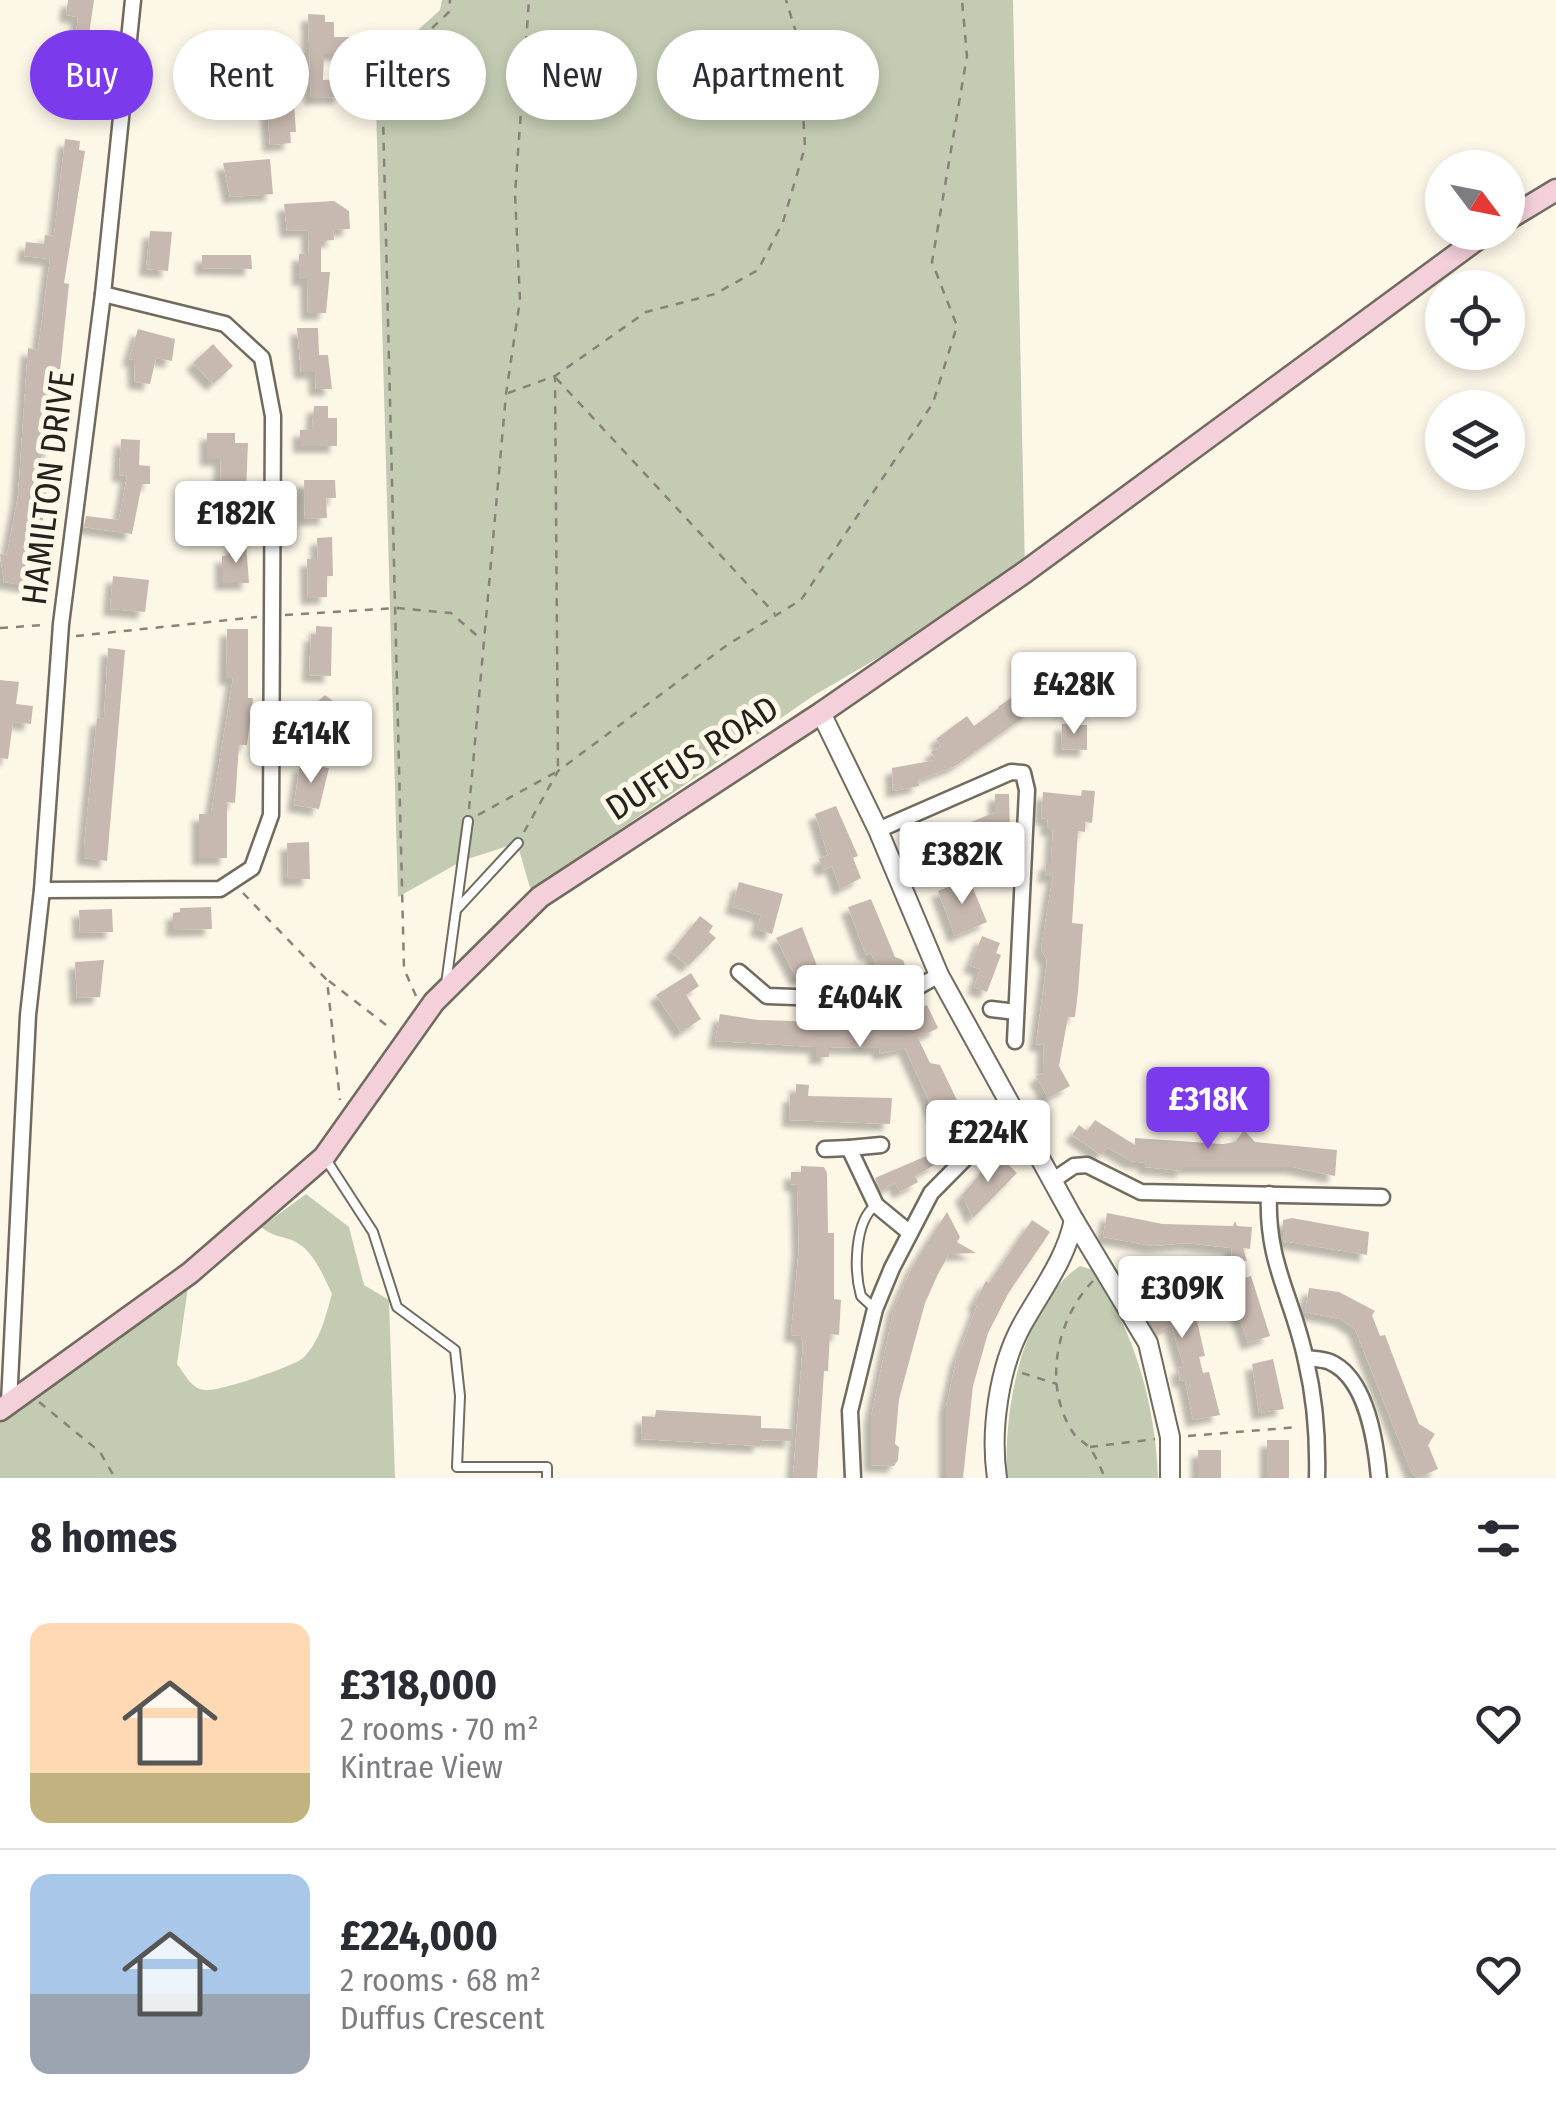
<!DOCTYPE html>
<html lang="en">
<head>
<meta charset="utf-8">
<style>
	body { margin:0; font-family:"Fira Sans Condensed",sans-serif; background:#f2f2f3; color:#2b2b33; height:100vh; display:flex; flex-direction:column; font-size:38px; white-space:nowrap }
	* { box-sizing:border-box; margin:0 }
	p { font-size:32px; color:#7c7c81 }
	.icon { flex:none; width:55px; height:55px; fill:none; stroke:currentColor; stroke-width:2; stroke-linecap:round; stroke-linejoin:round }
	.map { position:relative; height:1478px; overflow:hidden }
	.drawer { display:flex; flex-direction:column; background:#fff; flex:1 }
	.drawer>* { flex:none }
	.banner { position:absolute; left:30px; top:30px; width:1000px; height:90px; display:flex; gap:20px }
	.needle { width:65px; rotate:122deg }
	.controls { position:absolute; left:1425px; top:150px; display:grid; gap:20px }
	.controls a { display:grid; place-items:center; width:100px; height:100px; border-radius:50%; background:#fff; box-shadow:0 5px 15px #0003; font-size:50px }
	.price { position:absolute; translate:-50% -85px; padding:0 22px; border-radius:10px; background:#fff; color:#222; font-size:32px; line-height:65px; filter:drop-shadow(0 2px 5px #0008) }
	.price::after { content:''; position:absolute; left:50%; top:60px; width:30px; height:22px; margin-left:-15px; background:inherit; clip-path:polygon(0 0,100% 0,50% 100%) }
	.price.on { background:#7c3aed; color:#fff }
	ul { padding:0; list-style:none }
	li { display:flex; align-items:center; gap:30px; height:250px; padding:0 30px }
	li+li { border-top:2px solid #e1e1e2 }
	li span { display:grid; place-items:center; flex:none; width:280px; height:200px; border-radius:20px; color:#555 }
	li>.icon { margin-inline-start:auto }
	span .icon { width:120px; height:120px; fill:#fffc; stroke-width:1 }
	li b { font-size:42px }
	h2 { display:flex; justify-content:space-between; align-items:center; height:120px; padding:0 30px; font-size:42px }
	.pill { padding:0 35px; border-radius:45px; background:#fff; box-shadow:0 5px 15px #0003; font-size:35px; line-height:90px }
	.pill.on { background:#7c3aed; color:#fff }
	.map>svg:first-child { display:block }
</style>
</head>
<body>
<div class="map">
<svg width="1556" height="1478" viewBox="0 0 1556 1478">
	<defs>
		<filter id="shadow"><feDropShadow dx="-7" dy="7" stdDeviation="2.5" flood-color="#0004"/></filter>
	</defs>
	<rect width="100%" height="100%" fill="#fdf7e8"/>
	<g fill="#c3cbb2">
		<polygon points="442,0 1013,0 1025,572 813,696 531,891 517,843 462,861 398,897 375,69 440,10"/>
		<path d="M306 1194 349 1227 364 1285 389 1300 395 1478H0V1410L190 1273 177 1364C185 1374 191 1389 205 1390 218 1392 295 1366 303 1358 320 1342 326 1315 332 1294 323 1275 313 1249 292 1240 280 1236 272 1236 261 1227Z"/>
		<path d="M1080 1266 1093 1270C1135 1333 1155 1403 1158 1478H1007C1003 1413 1021 1305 1080 1266Z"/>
	</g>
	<g fill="#c7b9af" filter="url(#shadow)">
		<polygon points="68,0 94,0 88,41 94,42 92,55 80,88 64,86 66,72 60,71 63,50 74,51 78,17 66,15"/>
		<polygon points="308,14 325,15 325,22 334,22 334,37 349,37 348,54 324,54 323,80 341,79 342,97 311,98"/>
		<polygon points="294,104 296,132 290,132 291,143 270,145 267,107"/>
		<polygon points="65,139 80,141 79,150 85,151 64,283 69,284 53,439 51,452 42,451 37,486 47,488 41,536 30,535 25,571 32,571 30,586 4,582 0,554 7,555 18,496 28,348 38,350 50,259 24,256 26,242 44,244 45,235 54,236"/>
		<polygon points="270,159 273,194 230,197 223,163"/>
		<polygon points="334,201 349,211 350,229 333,230 334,240 321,241 321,272 330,272 326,313 308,313 307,279 299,279 299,254 309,254 308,230 287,231 284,204"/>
		<polygon points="150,231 172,232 168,271 146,269"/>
		<polygon points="202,255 251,255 252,269 202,268"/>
		<polygon points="297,328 318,328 319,355 328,355 332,389 316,389 315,372 301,372"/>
		<polygon points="138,329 175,339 172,361 156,358 150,384 135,382 134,360 129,359"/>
		<polygon points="213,344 233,366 213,384 193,363"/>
		<polygon points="314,406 328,406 328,418 337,418 337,446 300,446 300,430 312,429"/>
		<polygon points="207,433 235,433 235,443 248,443 245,515 220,515 221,459 207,459"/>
		<polygon points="121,439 140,440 139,465 150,466 150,484 142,484 132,534 84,527 86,516 119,520 127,476 119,475"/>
		<polygon points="304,480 335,480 336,498 326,498 327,518 305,519"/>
		<polygon points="332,537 333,576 327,576 327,597 308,598 307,559 318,559 317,538"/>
		<polygon points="233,543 246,544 249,583 222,583 222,556 233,556"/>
		<polygon points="113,576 149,580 145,612 110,609"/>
		<polygon points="316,626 332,627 331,676 309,675 311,634 316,635"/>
		<polygon points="227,629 248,629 248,698 253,698 247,745 239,745 235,803 227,802 227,858 199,858 199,814 211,814 233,678 226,678"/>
		<polygon points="108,648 125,650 107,861 84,858 84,846 97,718 104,719"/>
		<polygon points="1031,668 1057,669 1080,680 1062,714 1063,693 1018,693 1031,711 1021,719 955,766 918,780 919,786 893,791 892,768 936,760 931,752 941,746 936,739 967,716 974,726 999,708 998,707 1031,684"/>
		<polygon points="0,680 19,682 16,704 33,706 31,724 13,722 8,759 0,758"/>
		<polygon points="325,695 342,708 342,717 362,717 362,737 313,743 309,709"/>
		<polygon points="1062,724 1087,725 1087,750 1061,749"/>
		<polygon points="300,764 329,768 319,809 294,805"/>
		<polygon points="1082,790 1095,791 1092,823 1085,822 1085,832 1078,831 1072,923 1083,924 1078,992 1075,1017 1068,1017 1059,1066 1070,1086 1048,1098 1036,1076 1043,1073 1044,1045 1036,1044 1047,961 1041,949 1053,876 1045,876 1046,863 1051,863 1053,829 1047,829 1048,819 1041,818 1043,792 1081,796"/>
		<polygon points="995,794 1009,794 1010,833 1004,833 1004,843 978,843 982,854 953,867 950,858 918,872 909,849 995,812"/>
		<polygon points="836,806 858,856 853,858 861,878 840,889 832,866 823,870 819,859 828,855 815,814"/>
		<polygon points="309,842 310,879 288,879 287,843"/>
		<polygon points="969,879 987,922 955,936 938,891"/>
		<polygon points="739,882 783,894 772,934 757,929 761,915 732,907"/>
		<polygon points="871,899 895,957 903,960 907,971 882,981 871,953 866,955 848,907"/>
		<polygon points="211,907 212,929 173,930 173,913 180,912 180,908"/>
		<polygon points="112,909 113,932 80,933 79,910"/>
		<polygon points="700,916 713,926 709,932 716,938 688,966 671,952"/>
		<polygon points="802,927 819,971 797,979 776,938"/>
		<polygon points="982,936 1000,943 996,953 1001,955 987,992 974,987 980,969 970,966"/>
		<polygon points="104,960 100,997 77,998 75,962"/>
		<polygon points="691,973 699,986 686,995 701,1019 681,1032 656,995"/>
		<polygon points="927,1005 938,1028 918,1038 930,1063 940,1065 970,1127 946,1139 905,1048 880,1054 879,1048 829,1047 829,1057 816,1057 816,1047 715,1041 720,1014 758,1020 858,1023 867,1024 867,1029 911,1019 908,1014"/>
		<polygon points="796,1084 809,1085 808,1096 892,1098 890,1124 789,1120 790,1095 796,1095"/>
		<polygon points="1095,1120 1135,1145 1135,1138 1223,1144 1235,1142 1244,1130 1255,1142 1337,1150 1335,1176 1293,1167 1183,1167 1183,1171 1145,1167 1145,1163 1131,1161 1107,1147 1101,1155 1072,1135 1079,1125 1087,1131"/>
		<polygon points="931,1154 936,1164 915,1176 918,1182 900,1192 895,1183 881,1191 875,1178"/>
		<polygon points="997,1154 1017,1173 973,1218 962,1195"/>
		<polygon points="801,1166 824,1167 827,1173 828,1233 834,1233 834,1299 841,1300 839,1335 830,1334 828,1371 824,1371 817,1478 793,1478 803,1343 801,1336 791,1335 799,1247 797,1185 791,1184 791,1172 801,1172"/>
		<polygon points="947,1212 960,1237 957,1242 976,1253 949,1254 938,1274 925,1303 899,1399 895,1444 899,1447 898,1460 894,1466 871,1465 871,1417 894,1308 912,1267"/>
		<polygon points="1107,1213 1163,1224 1233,1226 1235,1221 1237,1226 1252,1227 1250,1249 1243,1248 1247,1261 1231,1260 1232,1248 1186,1243 1153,1246 1103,1237"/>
		<polygon points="1292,1218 1369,1232 1367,1255 1283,1241 1283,1220"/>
		<polygon points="1032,1220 1050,1232 1009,1292 988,1333 973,1386 963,1478 946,1478 946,1407 956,1361 977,1306 974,1304 986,1281 989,1283"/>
		<polygon points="1172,1270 1197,1321 1205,1356 1199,1357 1203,1373 1209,1372 1220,1415 1193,1420 1185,1380 1180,1381 1178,1368 1184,1367 1171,1325 1156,1332 1139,1298 1153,1291 1149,1282"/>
		<polygon points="1251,1276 1270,1336 1248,1343 1228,1283"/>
		<polygon points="1309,1288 1339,1292 1375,1311 1372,1315 1380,1336 1385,1335 1419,1424 1435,1434 1428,1445 1438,1469 1417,1478 1412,1473 1355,1329 1340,1319 1305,1312"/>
		<polygon points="1273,1359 1284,1409 1259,1413 1252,1364"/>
		<polygon points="656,1410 761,1416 761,1428 792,1429 792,1441 760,1440 760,1446 641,1439 642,1416 655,1417"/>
		<rect x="1267" y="1440" width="22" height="38"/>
		<rect x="1198" y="1450" width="23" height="28"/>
	</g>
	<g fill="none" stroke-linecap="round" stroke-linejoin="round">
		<g stroke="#706b5e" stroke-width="12">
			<g id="service">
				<polyline points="458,908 518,843"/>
				<polyline points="446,984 468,821"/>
				<polyline points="327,1161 373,1232 397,1307 455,1350 460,1396 457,1467 547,1467 547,1478"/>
				<path d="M874 1308 861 1296C854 1271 854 1221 876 1205"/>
			</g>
		</g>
		<g stroke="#706b5e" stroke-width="19">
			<g id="minor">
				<polyline points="878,830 1011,772 1023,773 1027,790 1015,1041"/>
				<polyline points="42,890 220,889 252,868 271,815 273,416 262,358 225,324 103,294"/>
				<polyline points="739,972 767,996 878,1000 909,992 939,975"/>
				<polyline points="991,1009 1016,1012"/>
				<polyline points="881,1145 849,1148 876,1205 910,1233"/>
				<polyline points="825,1149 849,1148"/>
				<polyline points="1052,1181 1074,1166 1087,1165 1141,1192 1382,1197"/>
				<path d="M1269 1194C1266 1264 1293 1297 1306 1361 1315 1399 1318 1439 1317 1478"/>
				<path d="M1306 1358C1313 1359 1324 1359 1330 1362 1367 1378 1376 1444 1379 1478"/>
				<polyline points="9,1403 28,1015 42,890 61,624 103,294 133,0"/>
				<polyline points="853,1478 850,1411 875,1309 892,1268 931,1193 1012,1111"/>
			</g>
		</g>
		<g stroke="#706b5e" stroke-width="22">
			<g id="tertiary">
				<polyline points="821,713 878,830 939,975 1074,1220 1148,1343 1170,1437 1170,1478"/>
				<path d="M997 1478C990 1430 999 1367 1022 1325 1042 1289 1065 1261 1074 1220"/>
			</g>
		</g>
		<g stroke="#706b5e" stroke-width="25">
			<g id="secondary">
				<polyline points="1508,219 1556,190"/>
				<polyline points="0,1410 190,1273 324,1157 434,1002 540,897 821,713 1025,572 1487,232"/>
			</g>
		</g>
		<g stroke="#868379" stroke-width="2.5" stroke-dasharray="8 8" stroke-linecap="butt">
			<polyline points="556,378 775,614"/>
			<polyline points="508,393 555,376 646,312 715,294 758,270 783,222 805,147 799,42 786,0"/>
			<polyline points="285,615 398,608 451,613 482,640"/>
			<polyline points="0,628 44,625"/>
			<polyline points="76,636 257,617"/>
			<polyline points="469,809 506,394 520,300 515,194 529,0"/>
			<polyline points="478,815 558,771 555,376"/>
			<polyline points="524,832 558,771 727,645 801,600 933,403 957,326 932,262 967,56 962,0"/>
			<polyline points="243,893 327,980 340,1100"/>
			<polyline points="329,981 390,1028"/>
			<polyline points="416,996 404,969 382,76 449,12 450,0"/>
			<path d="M1093 1281C1056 1319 1042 1387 1074 1434 1078 1440 1087 1443 1091 1450 1097 1458 1101 1469 1105 1478"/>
			<polyline points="1022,1373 1057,1384"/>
			<polyline points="39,1402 100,1452 115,1478"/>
			<polyline points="1188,1436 1299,1427"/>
			<polyline points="1090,1447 1155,1439"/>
		</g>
		<use href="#service" stroke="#fff" stroke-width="8"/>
		<use href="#minor" stroke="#fff" stroke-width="14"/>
		<use href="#tertiary" stroke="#fff" stroke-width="18"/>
		<use href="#secondary" stroke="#f3d0da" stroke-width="20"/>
	</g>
	<g text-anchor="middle" stroke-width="10" stroke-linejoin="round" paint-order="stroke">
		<g font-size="35" fill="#24221d" stroke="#fdf7e8">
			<text transform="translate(48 488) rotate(-83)" y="12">HAMILTON DRIVE</text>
			<text transform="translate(692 758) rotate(-33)" y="12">DUFFUS ROAD</text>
		</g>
	</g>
</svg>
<div class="controls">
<a><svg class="needle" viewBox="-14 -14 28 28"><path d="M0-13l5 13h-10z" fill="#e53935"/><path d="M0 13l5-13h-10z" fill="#7c7c81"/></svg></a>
<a><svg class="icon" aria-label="locate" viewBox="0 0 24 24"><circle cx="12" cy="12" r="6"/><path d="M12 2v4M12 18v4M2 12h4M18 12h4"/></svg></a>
<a><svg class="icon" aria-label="layers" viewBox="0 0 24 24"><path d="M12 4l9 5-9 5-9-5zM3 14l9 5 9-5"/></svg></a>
</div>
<b class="price" style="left:236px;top:566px">£182K</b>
<b class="price" style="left:1074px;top:737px">£428K</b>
<b class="price" style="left:311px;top:786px">£414K</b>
<b class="price" style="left:962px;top:907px">£382K</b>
<b class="price" style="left:860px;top:1050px">£404K</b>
<b class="price on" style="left:1208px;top:1152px">£318K</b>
<b class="price" style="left:988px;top:1185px">£224K</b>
<b class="price" style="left:1182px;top:1341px">£309K</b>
<div class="banner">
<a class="pill on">Buy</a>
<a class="pill">Rent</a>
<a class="pill">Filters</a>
<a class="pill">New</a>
<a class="pill">Apartment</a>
</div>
</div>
<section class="drawer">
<h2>8 homes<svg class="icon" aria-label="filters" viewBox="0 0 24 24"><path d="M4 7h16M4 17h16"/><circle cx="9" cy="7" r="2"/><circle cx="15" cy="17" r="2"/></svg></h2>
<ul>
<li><span style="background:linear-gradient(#ffd9b3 75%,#c2b280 0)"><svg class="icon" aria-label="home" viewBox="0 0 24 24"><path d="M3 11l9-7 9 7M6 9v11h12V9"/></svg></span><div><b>£318,000</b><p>2 rooms · 70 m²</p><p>Kintrae View</p></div><svg class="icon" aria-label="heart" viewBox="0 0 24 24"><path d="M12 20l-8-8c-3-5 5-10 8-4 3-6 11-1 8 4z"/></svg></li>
<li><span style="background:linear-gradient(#a9c7e8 60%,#9aa5b1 0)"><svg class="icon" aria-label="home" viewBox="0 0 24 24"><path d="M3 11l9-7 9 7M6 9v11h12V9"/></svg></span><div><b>£224,000</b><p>2 rooms · 68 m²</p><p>Duffus Crescent</p></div><svg class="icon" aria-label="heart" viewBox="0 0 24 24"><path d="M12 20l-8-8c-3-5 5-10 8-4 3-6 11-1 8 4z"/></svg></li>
</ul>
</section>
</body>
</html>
